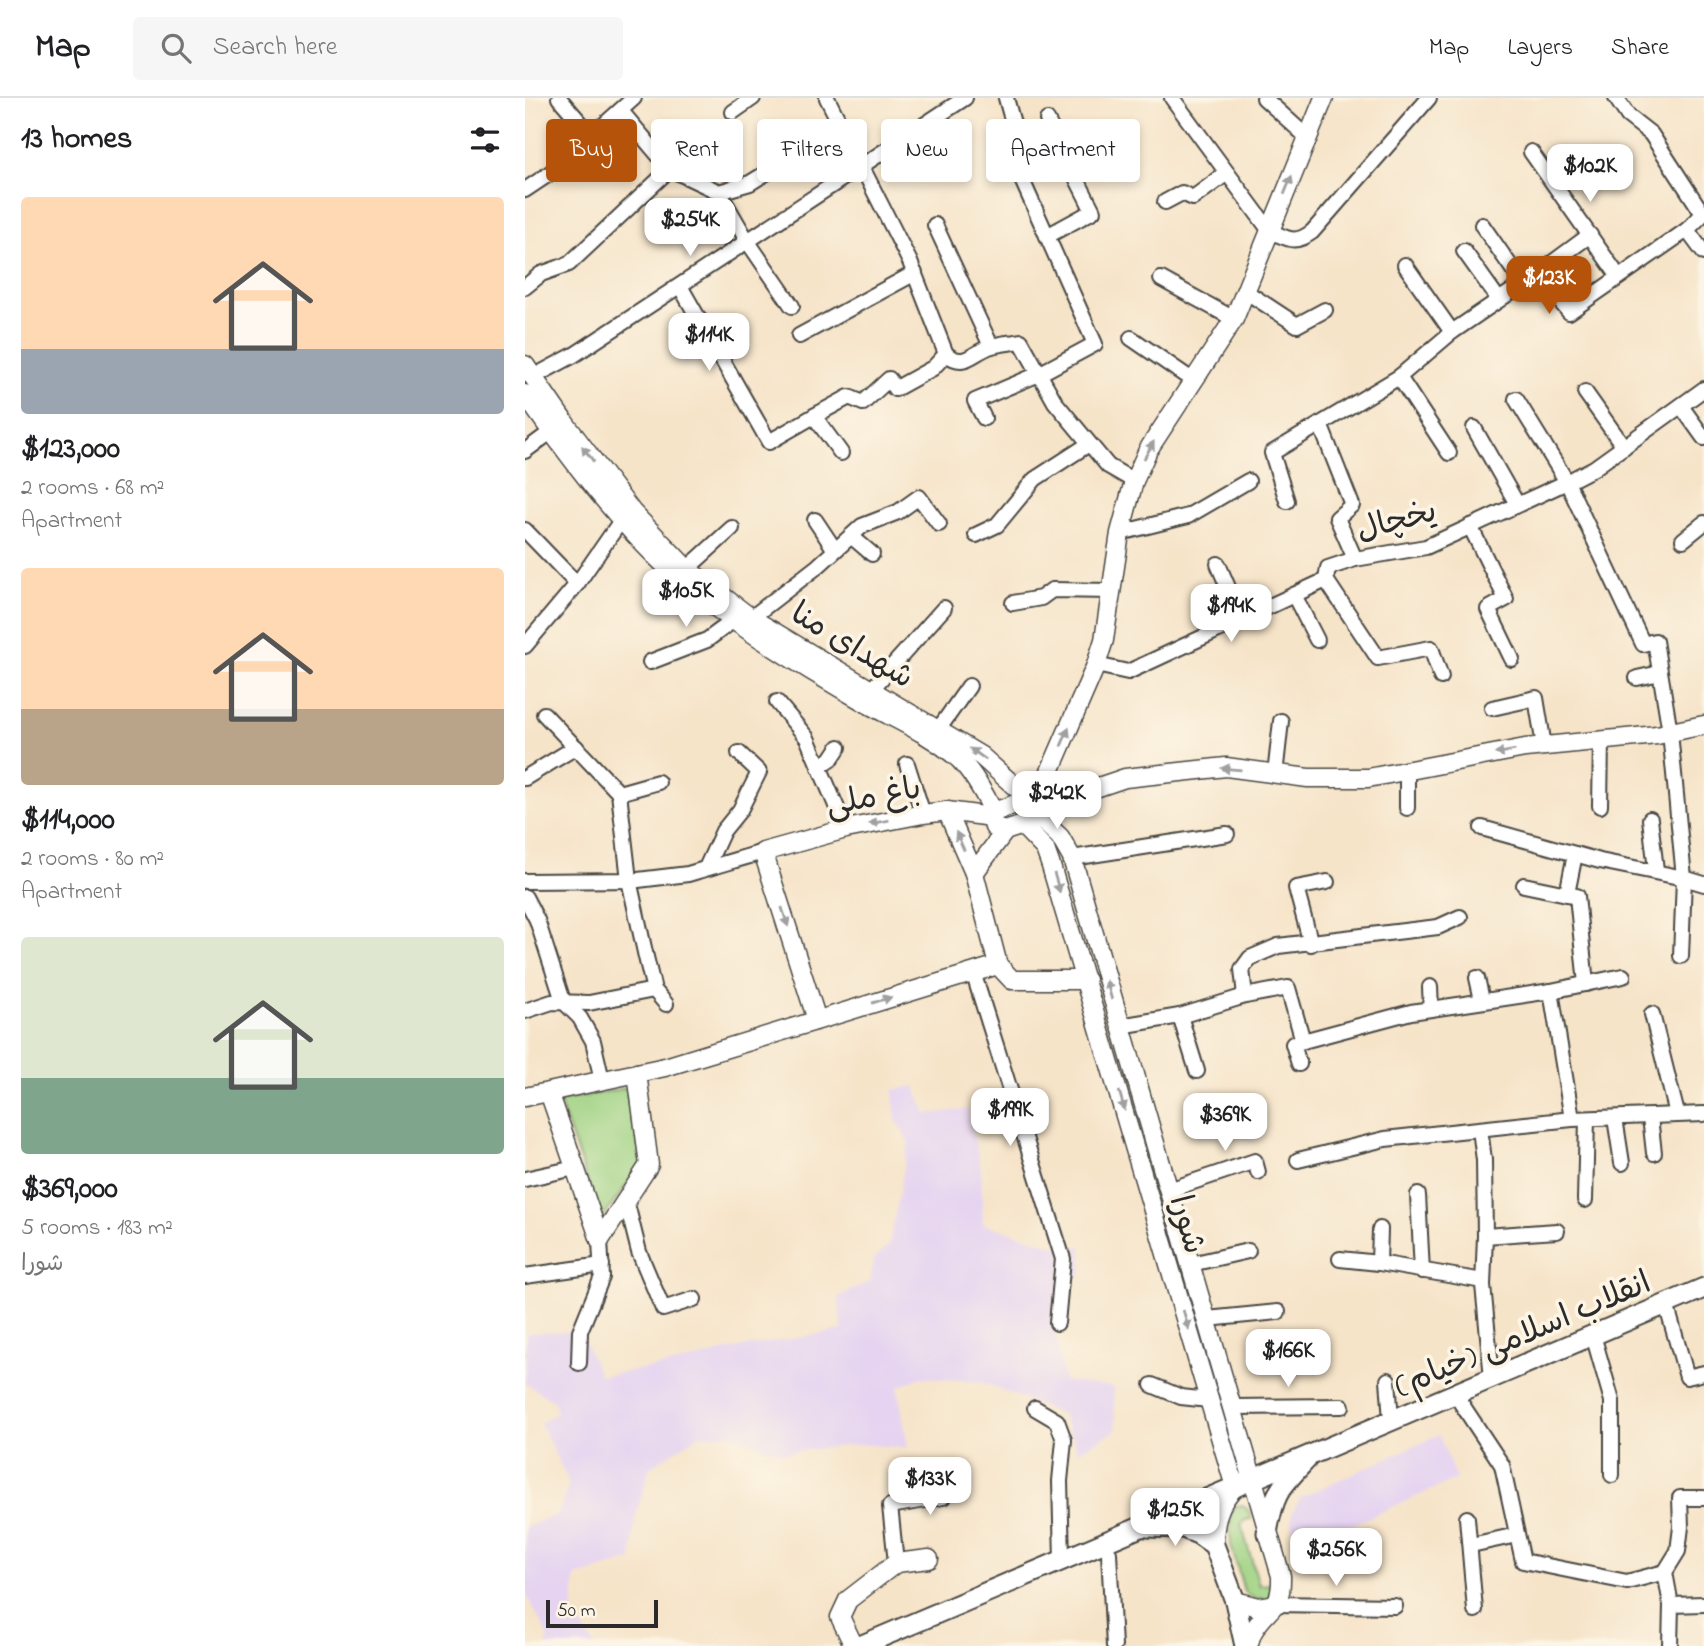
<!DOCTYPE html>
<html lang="en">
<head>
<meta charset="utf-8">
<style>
	body { margin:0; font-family:"Indie Flower","Playpen Sans Arabic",sans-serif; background:#f6f6f6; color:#202124; height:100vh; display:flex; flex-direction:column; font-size:26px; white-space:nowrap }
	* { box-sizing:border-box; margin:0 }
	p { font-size:23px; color:#757577 }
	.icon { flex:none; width:38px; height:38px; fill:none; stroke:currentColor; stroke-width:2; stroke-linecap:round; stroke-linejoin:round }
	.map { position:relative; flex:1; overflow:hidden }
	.details { display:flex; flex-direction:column; background:#fff; width:525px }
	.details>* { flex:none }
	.top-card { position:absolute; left:21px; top:21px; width:665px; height:63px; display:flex; gap:14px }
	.scale { position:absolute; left:21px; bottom:18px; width:112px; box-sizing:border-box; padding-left:7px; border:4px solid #2b2b2b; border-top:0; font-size:19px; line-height:24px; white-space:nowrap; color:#2b2b2b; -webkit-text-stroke:5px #fcf5e5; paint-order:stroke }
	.price { position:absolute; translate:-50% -60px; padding:0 16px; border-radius:14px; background:#fff; color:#222; font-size:23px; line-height:46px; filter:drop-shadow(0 2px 4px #0008) }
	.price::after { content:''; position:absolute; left:50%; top:42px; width:21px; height:16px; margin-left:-10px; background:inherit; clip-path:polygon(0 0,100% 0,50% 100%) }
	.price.selected { background:#b45309; color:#fff }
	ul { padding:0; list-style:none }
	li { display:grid; align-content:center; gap:14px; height:371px; padding:0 21px }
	li span { display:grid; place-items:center; height:217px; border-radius:7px; color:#555 }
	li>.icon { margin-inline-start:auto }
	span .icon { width:126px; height:126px; fill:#fffc; stroke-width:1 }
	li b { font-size:30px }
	h2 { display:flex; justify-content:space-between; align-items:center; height:84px; padding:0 21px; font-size:30px }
	.tag { padding:0 24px; border-radius:7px; background:#fff; box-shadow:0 4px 10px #0003; font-size:24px; line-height:63px }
	.tag.selected { background:#b45309; color:#fff }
	header { display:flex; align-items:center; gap:42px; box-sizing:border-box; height:98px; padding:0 35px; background:#fff; border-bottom:2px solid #e0e0e0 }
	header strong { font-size:33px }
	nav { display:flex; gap:38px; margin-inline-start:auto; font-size:24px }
	.search { width:490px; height:63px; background:#f6f6f6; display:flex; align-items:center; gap:18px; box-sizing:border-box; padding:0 24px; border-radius:7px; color:#757577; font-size:26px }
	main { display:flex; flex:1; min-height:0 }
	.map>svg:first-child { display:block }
</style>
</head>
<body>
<header>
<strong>Map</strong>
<div class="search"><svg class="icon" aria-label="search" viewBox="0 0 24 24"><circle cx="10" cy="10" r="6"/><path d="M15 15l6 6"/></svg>Search here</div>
<nav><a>Map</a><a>Layers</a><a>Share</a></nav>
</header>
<main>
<section class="details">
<h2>13 homes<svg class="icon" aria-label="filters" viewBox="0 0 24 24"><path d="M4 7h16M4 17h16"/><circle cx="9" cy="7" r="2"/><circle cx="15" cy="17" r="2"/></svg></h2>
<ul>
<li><span style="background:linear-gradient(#ffd9b3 70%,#9aa5b1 0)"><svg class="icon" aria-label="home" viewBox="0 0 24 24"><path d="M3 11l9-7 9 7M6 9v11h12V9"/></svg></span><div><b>$123,000</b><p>2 rooms · 68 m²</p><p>Apartment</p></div></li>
<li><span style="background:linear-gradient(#ffd9b3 65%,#b9a48a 0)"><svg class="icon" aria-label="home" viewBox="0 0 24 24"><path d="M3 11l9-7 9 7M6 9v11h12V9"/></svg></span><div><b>$114,000</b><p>2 rooms · 80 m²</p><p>Apartment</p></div></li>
<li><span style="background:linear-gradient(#dfe7d0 65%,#7fa58c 0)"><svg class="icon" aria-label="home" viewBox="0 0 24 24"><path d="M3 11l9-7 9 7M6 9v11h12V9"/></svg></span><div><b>$369,000</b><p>5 rooms · 183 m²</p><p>شورا</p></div></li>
</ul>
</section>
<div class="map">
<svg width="1179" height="1548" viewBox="0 0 1179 1548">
	<rect width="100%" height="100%" fill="#fcf5e5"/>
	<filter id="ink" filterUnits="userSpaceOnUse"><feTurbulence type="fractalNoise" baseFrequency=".0143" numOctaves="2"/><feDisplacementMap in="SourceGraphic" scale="14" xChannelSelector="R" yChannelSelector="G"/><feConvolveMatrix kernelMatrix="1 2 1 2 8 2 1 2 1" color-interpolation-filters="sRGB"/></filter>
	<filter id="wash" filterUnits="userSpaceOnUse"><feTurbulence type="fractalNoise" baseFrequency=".00686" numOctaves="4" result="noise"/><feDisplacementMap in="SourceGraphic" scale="28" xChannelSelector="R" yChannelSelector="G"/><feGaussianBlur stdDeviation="1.57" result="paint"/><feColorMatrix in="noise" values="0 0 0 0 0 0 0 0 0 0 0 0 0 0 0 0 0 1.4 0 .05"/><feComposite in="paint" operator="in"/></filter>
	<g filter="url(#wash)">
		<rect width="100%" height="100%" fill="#f6e4c9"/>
		<g fill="#e5d3f1">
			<polygon points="390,988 401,1016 443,1011 456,1072 458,1126 532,1148 557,1149 557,1176 535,1189 531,1236 539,1283 588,1289 591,1333 553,1353 537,1317 457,1284 396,1279 373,1289 383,1350 336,1346 257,1355 204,1336 175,1337 125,1369 110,1421 107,1462 50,1479 48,1517 70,1548 22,1548 23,1538 0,1494 0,1429 33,1416 44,1385 15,1325 32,1315 30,1304 0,1285 1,1235 55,1233 75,1278 149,1266 214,1250 317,1232 313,1199 345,1183 349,1161 364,1147 384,1044 371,1022 368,992"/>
			<polygon points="914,1337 931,1381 777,1449 767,1430 767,1415 776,1399"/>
		</g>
		<g fill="#9ed282" stroke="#647e56" stroke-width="2">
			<polygon points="106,989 116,1067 76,1122 34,1003"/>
			<polygon points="718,1407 724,1413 726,1421 720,1422 716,1426 734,1487 748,1486 747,1497 742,1501 727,1500 719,1493 706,1447 705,1428 707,1414 711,1408"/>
		</g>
	</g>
	<g filter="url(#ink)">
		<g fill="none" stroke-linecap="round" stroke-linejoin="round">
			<g stroke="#494743" stroke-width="18">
				<g id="minor">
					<polyline points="34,0 67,38"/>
					<path d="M302 0 385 164 421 256C441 271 447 254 467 248 476 245 486 245 496 243L530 304 583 368 609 383"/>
					<path d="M647 0 745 133C764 141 769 147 787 134L904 0"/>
					<polyline points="739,0 782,39"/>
					<polyline points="1091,0 1103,18 1126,36 1178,116"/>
					<polyline points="96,13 145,71 194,94 223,144 267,208"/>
					<polyline points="208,14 228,0"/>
					<polyline points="522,22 568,113 522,138"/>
					<polyline points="1006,54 1094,179"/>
					<polyline points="0,92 24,76 109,0"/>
					<polyline points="194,94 225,85 317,28"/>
					<polyline points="640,104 657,95 668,100 702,75"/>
					<polyline points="410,127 466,248"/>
					<polyline points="957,127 998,186"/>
					<polyline points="1162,132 1179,155"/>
					<polyline points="939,153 974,202"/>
					<polyline points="880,167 927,234"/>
					<polyline points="1012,176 1065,137"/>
					<polyline points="636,181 709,221"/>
					<polyline points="155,188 244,344 289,318"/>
					<polyline points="0,189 16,176 44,166 145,71"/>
					<polyline points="720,193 772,227 800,212"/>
					<polyline points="274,238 390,175"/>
					<polyline points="606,240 667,282"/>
					<polyline points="8,279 49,257 440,0"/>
					<polyline points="874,279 924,355"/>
					<polyline points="1060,294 1099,349"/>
					<polyline points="991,301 1042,384 1118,546 1130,543 1145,634 1159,780 1179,786"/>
					<polyline points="1156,308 1179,340"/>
					<polyline points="459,320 450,303 514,276 570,246 494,75 491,36 481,0"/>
					<polyline points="795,326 827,407 812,420 830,461"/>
					<polyline points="949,330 992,406"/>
					<polyline points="0,353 27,333"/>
					<polyline points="316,355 289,318 324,299 338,305 364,281 370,291 408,270 421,256"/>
					<polyline points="762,403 747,355 874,279 927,234 1012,176 1044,214 1162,132 1179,115"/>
					<polyline points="290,422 310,452"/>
					<polyline points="945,428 981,501 963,511 987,561"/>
					<polyline points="0,432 52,486"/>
					<polyline points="595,435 663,418 723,383"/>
					<polyline points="451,437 472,427 510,381 564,346"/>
					<polyline points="326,438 347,456"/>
					<polyline points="1158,442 1179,425"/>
					<polyline points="693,466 717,522"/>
					<polyline points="162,471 207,430"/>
					<polyline points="801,482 853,560 906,550 916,579"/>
					<polyline points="769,497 792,542"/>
					<polyline points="488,505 516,500 527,492 586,493"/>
					<polyline points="226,520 293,468 337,428 373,414 394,399 414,426"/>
					<polyline points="0,548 52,486 97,421"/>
					<polyline points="125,564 182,542 209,522"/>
					<polyline points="571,567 603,574 801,482 803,470 830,461 901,449 1042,384 1069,370 1179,291"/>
					<polyline points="1112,580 1135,575"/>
					<polyline points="346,592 419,510"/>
					<polyline points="252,604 282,640 321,731"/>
					<polyline points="967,610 1011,600 1019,648"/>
					<polyline points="19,616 94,695 104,782 121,859 129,892 141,906"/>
					<polyline points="413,632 444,588"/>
					<polyline points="382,666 398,716"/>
					<polyline points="294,669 306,661 314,649"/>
					<polyline points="750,677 756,623"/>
					<polyline points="0,680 51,649"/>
					<polyline points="94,695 133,684"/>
					<polyline points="1075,708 1076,643"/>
					<polyline points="882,710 882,671"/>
					<polyline points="1125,721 1131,772"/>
					<polyline points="957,730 1075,763 1159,780 1156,858"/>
					<polyline points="1050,756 1042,796 1052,798 1061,886"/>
					<polyline points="547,760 702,736"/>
					<polyline points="181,770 198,733 215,712 234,674 214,655"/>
					<polyline points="0,783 113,782 163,776 238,754"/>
					<polyline points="999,787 1042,796"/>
					<polyline points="0,799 12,822 38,903 55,920 68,943 77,982"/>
					<polyline points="786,846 771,790 802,784"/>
					<polyline points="448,874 538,1161 532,1225"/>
					<polyline points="952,880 957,902"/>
					<polyline points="905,889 906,911"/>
					<polyline points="1026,893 1047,1021"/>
					<polyline points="720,898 717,871 725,860 753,848 913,829 935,819"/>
					<polyline points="0,913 27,904 64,905 129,892"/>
					<polyline points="1127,916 1152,1016"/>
					<polyline points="655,918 672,973"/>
					<polyline points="595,928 655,918 720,898 763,890 778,943"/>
					<polyline points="774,966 768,946 778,943 886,914 1026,893 1098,878"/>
					<polyline points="1125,1019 1129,1055"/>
					<polyline points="1090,1020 1097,1065"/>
					<polyline points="955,1031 959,1062 960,1138 958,1187 967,1280"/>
					<polyline points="773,1062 860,1041 1047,1021 1179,1016"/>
					<polyline points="0,1081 50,1070"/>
					<polyline points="644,1092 730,1063 733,1074"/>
					<polyline points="893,1097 897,1173"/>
					<polyline points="101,1102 114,1154 138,1211 169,1201"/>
					<polyline points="1060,1102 1062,1021"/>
					<polyline points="960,1138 1032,1133"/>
					<polyline points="815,1161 854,1165 958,1183"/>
					<polyline points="854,1165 855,1131"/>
					<polyline points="666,1166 723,1153"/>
					<polyline points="0,1178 77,1167"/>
					<polyline points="1141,1206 1162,1279 1179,1275"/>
					<polyline points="682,1221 753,1214"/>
					<polyline points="1068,1237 1087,1303 1087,1377"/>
					<polyline points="54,1265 55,1233 77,1179 75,1142"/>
					<polyline points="863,1282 866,1322"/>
					<polyline points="627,1287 656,1299 684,1302"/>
					<polyline points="930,1296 977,1367 998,1463 1102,1484 1140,1474 1146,1507 1179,1506"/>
					<polyline points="709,1309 817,1308"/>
					<polyline points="510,1310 532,1323 539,1342 535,1383 537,1462"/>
					<polyline points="942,1420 950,1512"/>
					<polyline points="946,1447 992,1437"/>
					<polyline points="584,1455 589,1548"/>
					<polyline points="371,1465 365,1408 418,1399 417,1379"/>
					<polyline points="1140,1474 1153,1453 1156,1429 1155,1400 1179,1400"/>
					<polyline points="751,1506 870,1508"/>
					<polyline points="1145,1548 1146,1507"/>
				</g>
			</g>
			<g stroke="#494743" stroke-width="21">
				<g id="tertiary">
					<polyline points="0,267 40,325 107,414 162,471 226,520 456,658 504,701"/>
					<path d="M0 296C48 365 111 449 178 500 230 539 286 574 343 606 374 623 407 637 434 661 449 676 459 696 469 714"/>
					<polygon points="504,701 513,701 520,707 520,717 516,721 480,733 469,729 467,719 469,714"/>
					<polyline points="513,701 571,567 579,542 595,435 609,383 623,352 709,221 799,0"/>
					<polyline points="520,707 600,680 701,669 783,680 843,680 1000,650 1132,637 1179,627"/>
					<path d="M516 721 535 739 547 760 756 1478C757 1512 743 1508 729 1532 726 1536 725 1543 723 1548"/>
					<path d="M498 728 520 751 526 768 710 1389C693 1405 689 1424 689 1447"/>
					<polyline points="449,775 480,733"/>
					<polyline points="473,867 487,882 561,882"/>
					<polyline points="292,922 238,754 321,731 398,716 422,713 467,719"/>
					<polyline points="24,994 75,1142"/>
					<polyline points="0,999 140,969 473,867 449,775 422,713"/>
					<polyline points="75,1142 124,1067 112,975"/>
					<polyline points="710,1503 733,1509 751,1506"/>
					<polyline points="329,1548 315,1519 323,1502 371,1465 404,1461"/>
				</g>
			</g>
			<g stroke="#494743" stroke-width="23">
				<g id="secondary">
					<polyline points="622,1429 658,1430 673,1436 689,1447 710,1503 720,1548"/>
					<path d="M742 1435C749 1394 754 1391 782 1361"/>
					<polyline points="335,1548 1179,1190"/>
				</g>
			</g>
			<use href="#minor" stroke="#fff" stroke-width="14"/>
			<use href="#tertiary" stroke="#fff" stroke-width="18"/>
			<use href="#secondary" stroke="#fff" stroke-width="19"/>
		</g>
		<defs><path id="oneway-solid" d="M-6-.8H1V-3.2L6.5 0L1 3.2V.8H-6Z" transform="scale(1.75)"/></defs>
		<g fill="#a0a0a0">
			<use href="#oneway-solid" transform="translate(763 87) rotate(-68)"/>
			<use href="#oneway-solid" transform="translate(624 352) rotate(-61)"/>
			<use href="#oneway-solid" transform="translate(63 356) rotate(-127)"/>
			<use href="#oneway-solid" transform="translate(540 639) rotate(-67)"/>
			<use href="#oneway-solid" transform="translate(980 654) rotate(170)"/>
			<use href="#oneway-solid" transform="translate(453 656) rotate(-145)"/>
			<use href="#oneway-solid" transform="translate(706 671) rotate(-175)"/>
			<use href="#oneway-solid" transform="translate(354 724) rotate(170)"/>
			<use href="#oneway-solid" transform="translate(435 743) rotate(-114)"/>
			<use href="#oneway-solid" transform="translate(532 785) rotate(73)"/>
			<use href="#oneway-solid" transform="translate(260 819) rotate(72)"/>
			<use href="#oneway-solid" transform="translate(584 892) rotate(-106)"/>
			<use href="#oneway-solid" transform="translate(357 902) rotate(-17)"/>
			<use href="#oneway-solid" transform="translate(597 1003) rotate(74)"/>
			<use href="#oneway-solid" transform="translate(661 1222) rotate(74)"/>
		</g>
	</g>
	<g text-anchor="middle" stroke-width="7" stroke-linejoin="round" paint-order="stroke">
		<g font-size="32" fill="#2b2b2b" stroke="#fcf5e5">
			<text transform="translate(871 421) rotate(-15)" y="11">یخچال</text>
			<text transform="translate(328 546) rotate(31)" y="11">شهدای منا</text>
			<text transform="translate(348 697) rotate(-11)" y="11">باغ ملی</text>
			<text transform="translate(664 1126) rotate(74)" y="11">شورا</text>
			<text transform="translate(997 1235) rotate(-23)" y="11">انقلاب اسلامی (خیام)</text>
		</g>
	</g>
</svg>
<div class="scale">50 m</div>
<b class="price" style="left:1065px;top:106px">$102K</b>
<b class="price" style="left:165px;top:160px">$254K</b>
<b class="price selected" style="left:1024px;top:218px">$123K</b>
<b class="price" style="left:184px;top:275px">$114K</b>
<b class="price" style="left:161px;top:531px">$105K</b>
<b class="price" style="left:706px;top:546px">$194K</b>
<b class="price" style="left:532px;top:733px">$242K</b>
<b class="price" style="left:485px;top:1050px">$199K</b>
<b class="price" style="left:700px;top:1055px">$369K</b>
<b class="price" style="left:763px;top:1291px">$166K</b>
<b class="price" style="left:405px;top:1419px">$133K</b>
<b class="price" style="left:650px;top:1450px">$125K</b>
<b class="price" style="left:811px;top:1490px">$256K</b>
<div class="top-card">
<a class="tag selected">Buy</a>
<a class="tag">Rent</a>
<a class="tag">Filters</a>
<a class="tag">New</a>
<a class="tag">Apartment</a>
</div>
</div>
</main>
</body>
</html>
